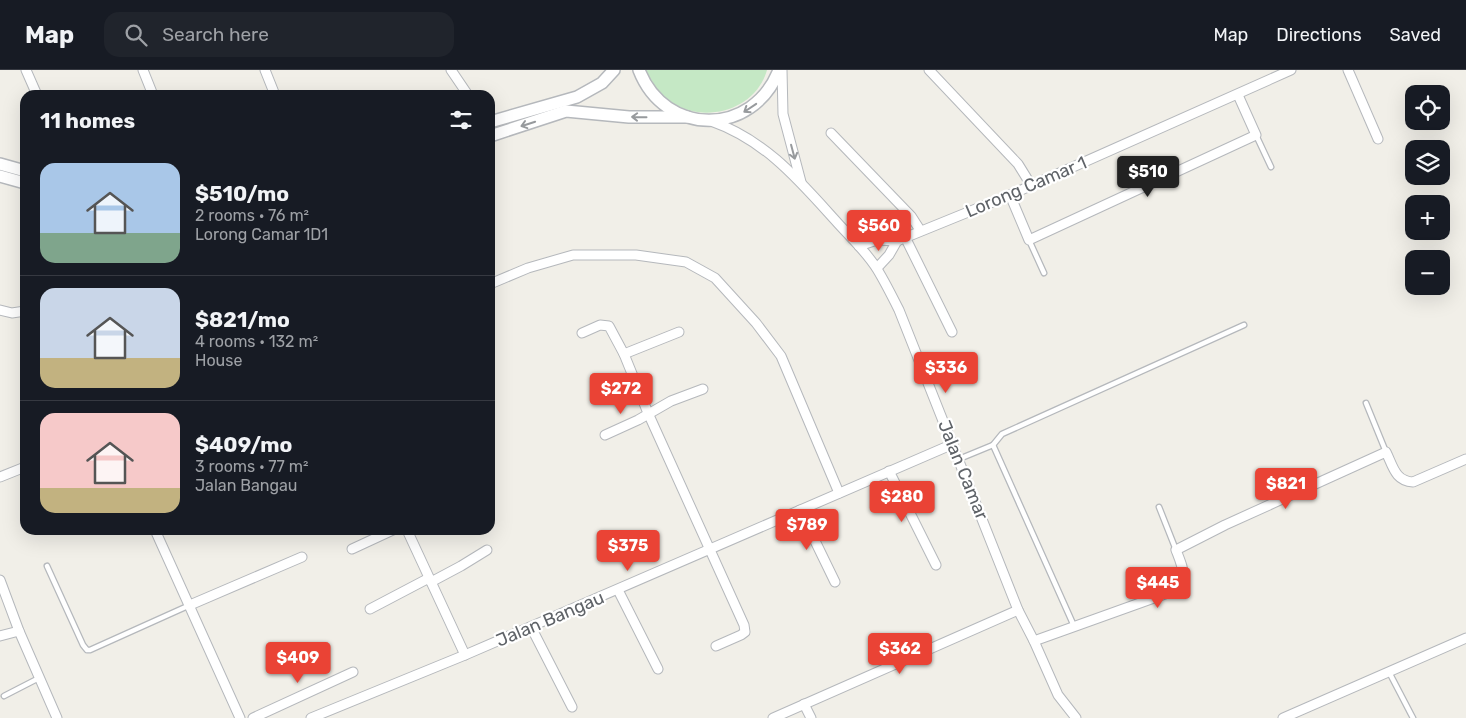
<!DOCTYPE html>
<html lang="en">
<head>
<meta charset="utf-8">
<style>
	body { margin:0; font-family:Rubik,sans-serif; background:#20242c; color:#f1f3f6; height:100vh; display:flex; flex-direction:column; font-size:19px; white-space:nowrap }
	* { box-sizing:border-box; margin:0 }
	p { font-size:16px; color:#9ea1a6 }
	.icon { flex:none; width:28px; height:28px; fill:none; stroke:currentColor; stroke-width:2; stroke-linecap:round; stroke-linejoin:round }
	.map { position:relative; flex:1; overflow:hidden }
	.details { position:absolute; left:20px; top:20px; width:475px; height:445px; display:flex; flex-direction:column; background:#171b24; border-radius:15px; box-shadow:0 5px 20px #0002 }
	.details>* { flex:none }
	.fabs { position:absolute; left:1405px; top:15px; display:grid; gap:10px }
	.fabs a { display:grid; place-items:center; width:45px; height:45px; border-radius:10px; background:#171b24; box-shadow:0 5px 20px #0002; font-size:25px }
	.price { position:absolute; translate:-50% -42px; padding:0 11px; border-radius:5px; background:#ea4335; color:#fff; font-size:16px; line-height:32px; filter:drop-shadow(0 1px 2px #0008) }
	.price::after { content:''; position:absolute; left:50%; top:30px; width:15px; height:11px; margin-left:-8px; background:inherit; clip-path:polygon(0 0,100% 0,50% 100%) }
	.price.on { background:#222; color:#fff }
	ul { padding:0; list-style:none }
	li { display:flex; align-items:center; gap:15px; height:125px; padding:0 20px }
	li+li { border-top:1px solid #363941 }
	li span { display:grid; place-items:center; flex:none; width:140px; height:100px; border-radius:15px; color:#555 }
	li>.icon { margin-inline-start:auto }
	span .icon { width:60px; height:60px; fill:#fffc; stroke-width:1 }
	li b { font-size:21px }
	h2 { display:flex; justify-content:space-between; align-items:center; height:60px; padding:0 20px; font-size:21px }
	header { display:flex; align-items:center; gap:30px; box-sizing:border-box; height:70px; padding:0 25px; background:#171b24; border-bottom:1px solid #363941 }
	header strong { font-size:24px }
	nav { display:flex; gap:28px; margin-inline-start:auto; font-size:18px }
	.search { width:350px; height:45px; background:#20242c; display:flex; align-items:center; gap:12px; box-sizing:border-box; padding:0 18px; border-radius:15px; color:#9ea1a6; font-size:19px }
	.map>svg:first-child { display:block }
</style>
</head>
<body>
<header>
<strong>Map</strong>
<div class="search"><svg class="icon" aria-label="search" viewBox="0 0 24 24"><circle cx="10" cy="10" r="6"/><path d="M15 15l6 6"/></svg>Search here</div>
<nav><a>Map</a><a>Directions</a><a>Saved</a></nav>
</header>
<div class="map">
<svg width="1466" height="648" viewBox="0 0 1466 648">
	<rect width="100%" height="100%" fill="#f1efe8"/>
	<path fill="#c5e8c5" d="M646 0H767C756 40 705 54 672 33 660 25 652 13 646 0Z"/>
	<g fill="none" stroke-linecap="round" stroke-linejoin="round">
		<g stroke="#b5b8bc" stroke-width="7">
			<g id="service">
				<polyline points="1256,65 1271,97"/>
				<polyline points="1029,170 1044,203"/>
				<polyline points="1366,333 1386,382"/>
				<polyline points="993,375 1074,556"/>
				<polyline points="959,389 993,375 1002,364 1244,255"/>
				<polyline points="1159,437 1176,480"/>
				<polyline points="47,496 83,575 87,580 90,580 190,535"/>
				<polyline points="1389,602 1413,648"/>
				<polyline points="4,626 39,608"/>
			</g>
		</g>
		<g stroke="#b5b8bc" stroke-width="11">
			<g id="minor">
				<polyline points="26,0 37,25"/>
				<polyline points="143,0 153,25"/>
				<polyline points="265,0 275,25"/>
				<polyline points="451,0 468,25"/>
				<polyline points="782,0 783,44 801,112"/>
				<polyline points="929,0 1018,94 1031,115"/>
				<polyline points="1348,0 1378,69"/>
				<path d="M711 51C765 70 798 109 835 150 849 166 866 181 877 199 885 212 892 226 899 240L1018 540 1034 571 1058 625 1076 648"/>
				<polyline points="831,63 911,146 920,160"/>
				<polyline points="1010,125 1029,170 1256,65 1238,25"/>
				<polyline points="905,167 952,262"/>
				<polyline points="859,176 877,170 897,171 1010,125 1291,0"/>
				<polyline points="877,198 889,185 897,171"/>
				<polyline points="490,214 528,198 573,185 636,185 686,192 715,208 756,253 781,286 839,423"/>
				<polyline points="0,240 12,243 25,241"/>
				<polyline points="582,263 600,255 609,256 624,284 648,343 744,555 745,562 741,565 716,576"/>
				<polyline points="624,284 679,262"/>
				<polyline points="605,365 638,350 671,331 703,319"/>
				<polyline points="889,401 936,495"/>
				<polyline points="0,407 25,397"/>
				<polyline points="800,440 835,512"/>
				<polyline points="155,460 240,648"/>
				<polyline points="407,460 465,585"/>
				<polyline points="352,479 393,460"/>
				<polyline points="0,510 19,561 57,648"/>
				<polyline points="431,512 461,496 487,480"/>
				<polyline points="618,520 658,599"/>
				<polyline points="190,535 302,487"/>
				<polyline points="370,539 429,508"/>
				<polyline points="531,557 572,637"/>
				<polyline points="0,566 19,561"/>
				<path d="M1034 571 1165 524C1189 510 1185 503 1176 480L1225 455 1386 382C1393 396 1395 411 1413 412L1466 389"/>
				<polyline points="804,634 811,648"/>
				<polyline points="253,648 353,602"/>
				<polyline points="311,648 465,585 953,374"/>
				<polyline points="773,648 1018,540"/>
				<polyline points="1283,648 1466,568"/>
			</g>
		</g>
		<g stroke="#b5b8bc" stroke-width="14">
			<g id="tertiary">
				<path d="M639 0C665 67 753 67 779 0"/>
				<polyline points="490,52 577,27 602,13 614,0"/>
				<polyline points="490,66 566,41 629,47 688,47"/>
				<polyline points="0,94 25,101"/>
				<polyline points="0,106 25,113"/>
			</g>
		</g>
		<use href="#service" stroke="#fff" stroke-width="4.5"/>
		<use href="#minor" stroke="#fff" stroke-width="9"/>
		<use href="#tertiary" stroke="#fff" stroke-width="11"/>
	</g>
	<defs><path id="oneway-shaft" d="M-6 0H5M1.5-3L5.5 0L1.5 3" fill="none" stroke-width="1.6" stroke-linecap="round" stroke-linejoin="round" transform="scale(1.25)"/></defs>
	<g stroke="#979a9d">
		<use href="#oneway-shaft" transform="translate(750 38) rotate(146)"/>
		<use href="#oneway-shaft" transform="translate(639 47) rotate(-179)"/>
		<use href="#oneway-shaft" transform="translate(528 54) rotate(162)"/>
		<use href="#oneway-shaft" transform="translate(793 82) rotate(75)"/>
	</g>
	<g text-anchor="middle" stroke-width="4.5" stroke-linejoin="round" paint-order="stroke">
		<g font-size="18" fill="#5f6368" stroke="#fff">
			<text transform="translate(1026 117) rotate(-23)" y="6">Lorong Camar 1</text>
			<text transform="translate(963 400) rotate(68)" y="6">Jalan Camar</text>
			<text transform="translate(550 549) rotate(-23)" y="6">Jalan Bangau</text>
		</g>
	</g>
</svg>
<div class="fabs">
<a><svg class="icon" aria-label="locate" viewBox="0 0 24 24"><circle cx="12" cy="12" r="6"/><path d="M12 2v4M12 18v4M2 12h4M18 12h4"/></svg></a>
<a><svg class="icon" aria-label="layers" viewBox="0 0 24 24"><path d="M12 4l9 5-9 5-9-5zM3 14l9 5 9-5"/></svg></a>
<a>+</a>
<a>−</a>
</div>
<b class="price on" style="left:1148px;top:128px">$510</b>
<b class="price" style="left:879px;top:182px">$560</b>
<b class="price" style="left:946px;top:324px">$336</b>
<b class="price" style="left:621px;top:345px">$272</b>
<b class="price" style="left:1286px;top:440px">$821</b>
<b class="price" style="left:902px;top:453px">$280</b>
<b class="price" style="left:807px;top:481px">$789</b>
<b class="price" style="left:628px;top:502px">$375</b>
<b class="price" style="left:1158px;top:539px">$445</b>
<b class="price" style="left:900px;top:605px">$362</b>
<b class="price" style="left:298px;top:614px">$409</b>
<section class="details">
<h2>11 homes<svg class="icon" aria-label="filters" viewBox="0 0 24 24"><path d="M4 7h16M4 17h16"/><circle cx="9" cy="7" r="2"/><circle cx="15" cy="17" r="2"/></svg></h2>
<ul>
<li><span style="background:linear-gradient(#a9c7e8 70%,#7fa58c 0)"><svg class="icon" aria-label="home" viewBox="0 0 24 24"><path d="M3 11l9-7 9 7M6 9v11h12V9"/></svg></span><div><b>$510/mo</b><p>2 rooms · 76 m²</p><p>Lorong Camar 1D1</p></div></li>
<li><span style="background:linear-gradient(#c9d6e8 70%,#c2b280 0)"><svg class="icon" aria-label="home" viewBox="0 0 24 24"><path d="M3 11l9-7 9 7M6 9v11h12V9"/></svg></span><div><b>$821/mo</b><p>4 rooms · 132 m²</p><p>House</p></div></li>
<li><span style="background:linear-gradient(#f6c9c9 75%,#c2b280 0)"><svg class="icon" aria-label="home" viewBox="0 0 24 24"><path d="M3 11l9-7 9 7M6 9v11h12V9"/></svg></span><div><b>$409/mo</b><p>3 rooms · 77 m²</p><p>Jalan Bangau</p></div></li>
</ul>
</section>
</div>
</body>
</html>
